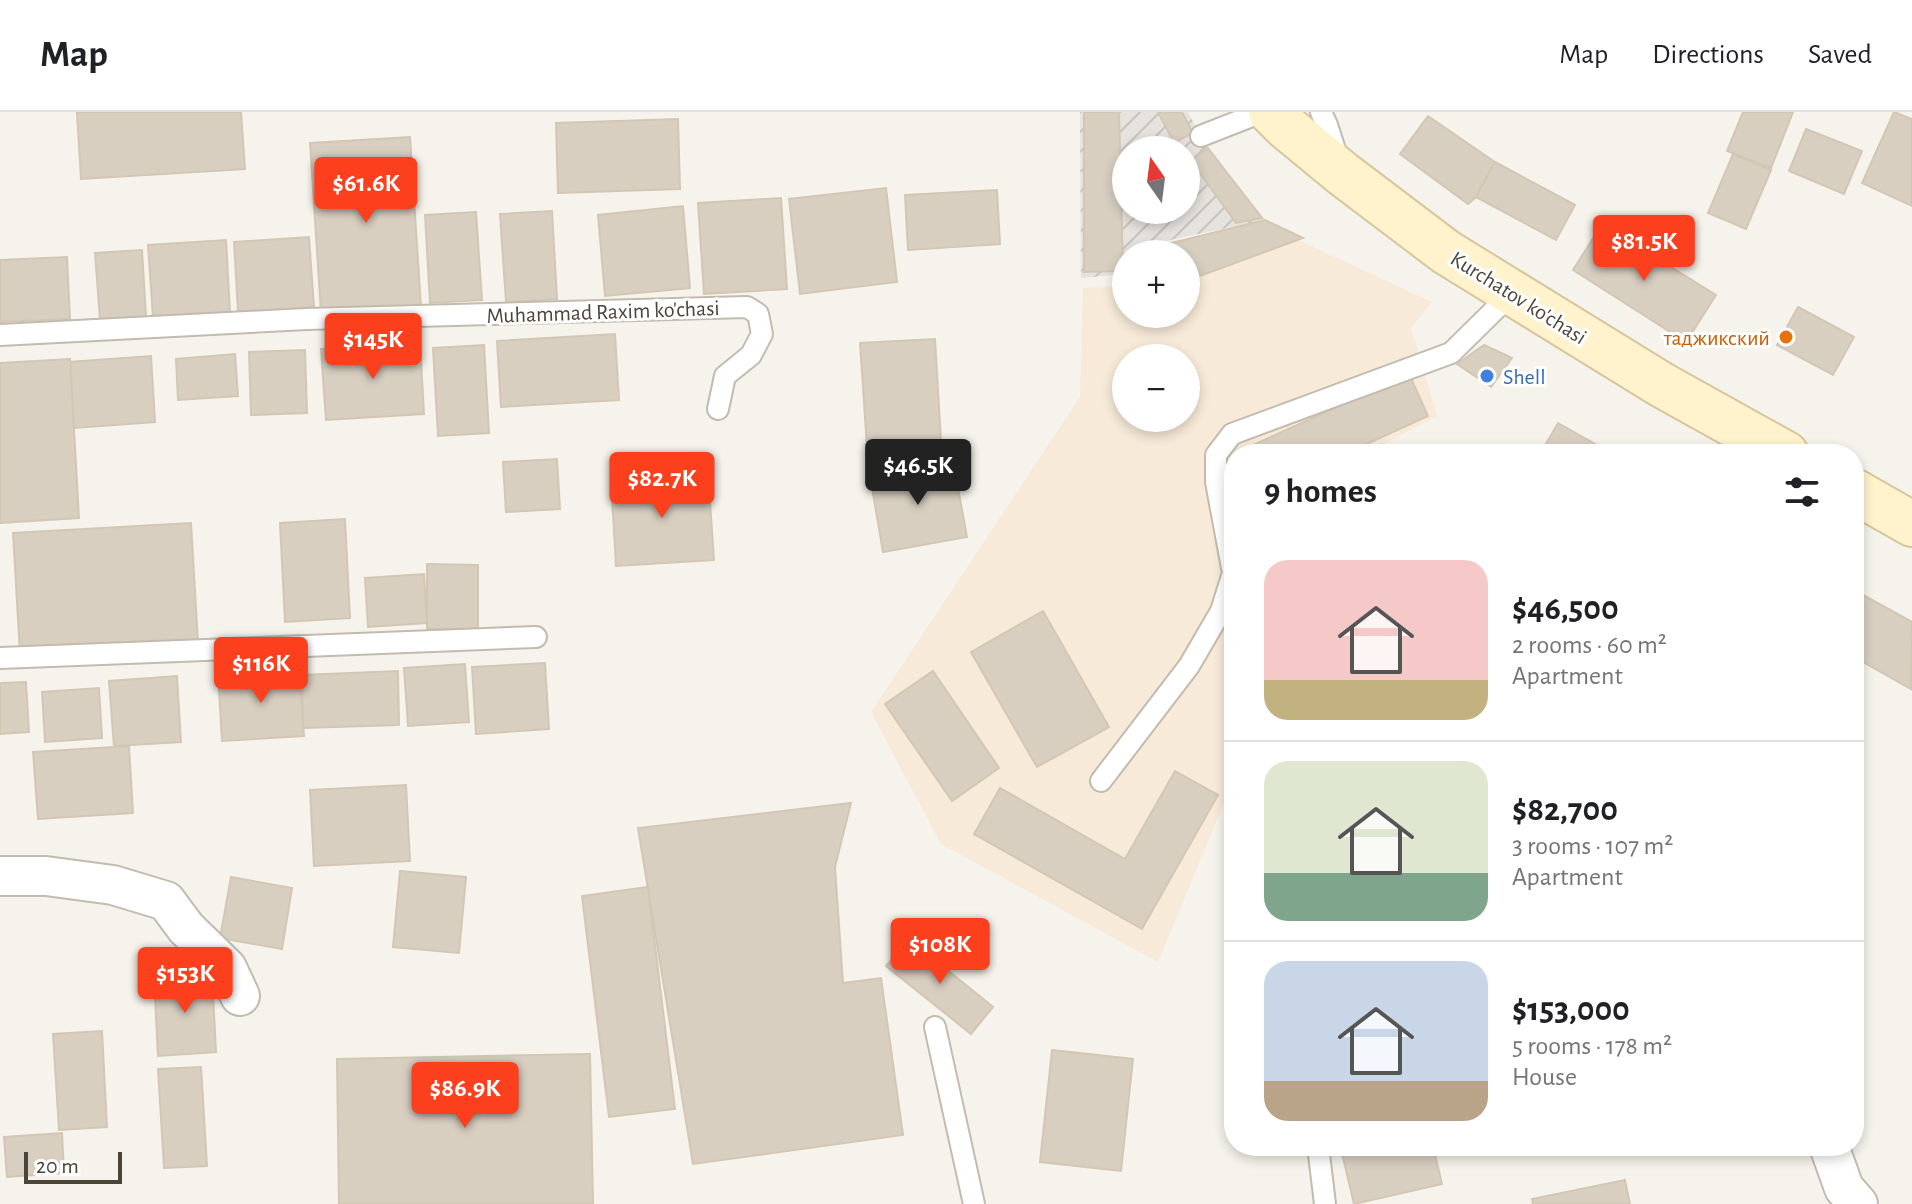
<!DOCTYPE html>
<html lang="en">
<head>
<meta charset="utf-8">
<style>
	body { margin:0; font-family:"Alegreya Sans",sans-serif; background:#f6f6f6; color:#202124; height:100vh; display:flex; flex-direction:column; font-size:30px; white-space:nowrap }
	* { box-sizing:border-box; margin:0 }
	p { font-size:26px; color:#757577 }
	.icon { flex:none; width:44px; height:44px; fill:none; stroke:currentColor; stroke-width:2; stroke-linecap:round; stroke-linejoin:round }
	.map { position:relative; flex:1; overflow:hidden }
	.details { position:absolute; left:1224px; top:332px; width:640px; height:712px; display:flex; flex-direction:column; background:#fff; border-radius:32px; box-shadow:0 4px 12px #0003 }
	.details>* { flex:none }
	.needle { width:52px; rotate:346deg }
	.controls { position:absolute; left:1112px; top:24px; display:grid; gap:16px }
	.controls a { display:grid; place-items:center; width:88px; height:88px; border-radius:50%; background:#fff; box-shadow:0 4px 12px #0003; font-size:40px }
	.scale { position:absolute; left:24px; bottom:20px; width:98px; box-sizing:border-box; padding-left:8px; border:4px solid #4b4439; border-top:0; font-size:22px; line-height:28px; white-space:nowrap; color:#4b4439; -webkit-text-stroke:6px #fff; paint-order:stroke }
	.price { position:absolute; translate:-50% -68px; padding:0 18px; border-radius:8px; background:#fc3f1d; color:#fff; font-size:26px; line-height:52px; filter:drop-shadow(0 2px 4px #0008) }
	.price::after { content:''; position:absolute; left:50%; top:48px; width:24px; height:18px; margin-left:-12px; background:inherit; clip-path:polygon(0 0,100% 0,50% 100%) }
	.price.on { background:#222; color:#fff }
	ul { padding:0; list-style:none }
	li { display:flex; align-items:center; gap:24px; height:200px; padding:0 40px }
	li+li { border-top:2px solid #e0e0e0 }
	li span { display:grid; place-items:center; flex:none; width:224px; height:160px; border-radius:24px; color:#555 }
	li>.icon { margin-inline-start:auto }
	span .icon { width:96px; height:96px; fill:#fffc; stroke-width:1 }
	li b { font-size:34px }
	h2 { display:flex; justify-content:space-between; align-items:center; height:96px; padding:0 40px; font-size:34px }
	header { display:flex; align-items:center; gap:48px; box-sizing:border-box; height:112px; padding:0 40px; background:#fff; border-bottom:2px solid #e0e0e0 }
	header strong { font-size:38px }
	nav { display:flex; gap:44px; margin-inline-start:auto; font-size:28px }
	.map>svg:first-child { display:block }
</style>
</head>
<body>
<header>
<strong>Map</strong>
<nav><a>Map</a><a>Directions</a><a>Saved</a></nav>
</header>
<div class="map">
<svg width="1912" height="1092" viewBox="0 0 1912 1092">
	<defs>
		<pattern id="industrial-furrows" width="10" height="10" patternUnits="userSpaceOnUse" patternTransform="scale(2)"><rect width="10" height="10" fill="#e6e2dd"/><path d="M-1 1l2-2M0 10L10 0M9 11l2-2" fill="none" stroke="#c7c3be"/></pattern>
	</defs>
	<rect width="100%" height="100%" fill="#f6f3ec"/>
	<path fill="#f7ead8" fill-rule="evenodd" d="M1266 113 1432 190 1411 216 1437 304 1365 342H1234V667L1158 850 941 732 871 600 1080 285 1083 176 1126 174V202H1186V142ZM1126 246H1186V306H1126Z"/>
	<path fill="url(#industrial-furrows)" fill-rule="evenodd" d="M1080 0H1188L1205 32 1265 108 1151 132 1154 142H1126V162L1081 166ZM1126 38H1186V98H1126Z"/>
	<g fill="#d8cfc1" stroke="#d3c7b4" stroke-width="2">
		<polygon points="77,0 241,0 245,57 81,67"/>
		<polygon points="1084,0 1119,0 1123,159 1084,160"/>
		<polygon points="1158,0 1182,0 1193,21 1174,31"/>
		<polygon points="1743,0 1793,0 1771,56 1727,39"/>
		<polygon points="1894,0 1912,7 1912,94 1862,71"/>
		<polygon points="1428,4 1495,50 1476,85 1468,92 1400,42"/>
		<polygon points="678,7 680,77 558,81 556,11"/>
		<polygon points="1806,17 1862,39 1844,82 1789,59"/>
		<polygon points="410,25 421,195 321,201 310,31"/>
		<polygon points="1208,36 1262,106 1236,111 1191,49"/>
		<polygon points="1733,42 1771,58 1746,117 1708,101"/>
		<polygon points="1495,50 1575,93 1556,128 1476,85"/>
		<polygon points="886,76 897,170 800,182 789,87"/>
		<polygon points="997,78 1000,132 908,138 905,83"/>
		<polygon points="781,86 787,177 704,182 698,91"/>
		<polygon points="683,94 690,176 605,184 598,103"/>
		<polygon points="552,99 557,187 506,190 500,102"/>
		<polygon points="476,100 482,188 430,191 425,103"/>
		<polygon points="1265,108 1303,126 1186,169 1186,142 1157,142 1155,135"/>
		<polygon points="1602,112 1716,183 1686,230 1573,158"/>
		<polygon points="309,125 314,195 238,200 234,130"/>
		<polygon points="226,128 230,200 153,205 148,133"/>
		<polygon points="142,138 146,205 100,208 95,141"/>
		<polygon points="67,145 70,207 0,210 0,148"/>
		<polygon points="1798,195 1854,225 1833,263 1777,233"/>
		<polygon points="615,222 619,288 501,295 497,229"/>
		<polygon points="935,227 942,346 868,350 860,231"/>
		<polygon points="420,231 424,302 326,308 321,237"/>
		<polygon points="484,233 489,321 438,324 433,236"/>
		<polygon points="1484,233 1512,246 1491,275 1457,252"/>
		<polygon points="305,238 307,301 251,303 249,240"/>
		<polygon points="235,242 238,284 178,288 176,247"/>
		<polygon points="151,244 155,310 74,316 69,250"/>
		<polygon points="70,247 79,406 0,411 0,251"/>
		<polygon points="1409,262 1428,304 1345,342 1254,342 1251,334"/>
		<polygon points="1558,311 1613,342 1540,342"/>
		<polygon points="557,347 560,397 506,400 503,350"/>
		<polygon points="953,349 967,425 883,440 870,364"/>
		<polygon points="708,361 714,448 616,454 611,368"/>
		<polygon points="345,407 350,506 285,510 280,411"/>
		<polygon points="191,411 198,531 20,542 13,421"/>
		<polygon points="427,452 478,453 478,517 427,517"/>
		<polygon points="424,462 427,511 368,515 365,466"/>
		<polygon points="1854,478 1912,510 1911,577 1854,545"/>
		<polygon points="1043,499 1109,615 1037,655 971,540"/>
		<polygon points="545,551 549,617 476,622 472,555"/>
		<polygon points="465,552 469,610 408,614 404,556"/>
		<polygon points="299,557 304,624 222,629 218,562"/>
		<polygon points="398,559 399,613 303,616 302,563"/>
		<polygon points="933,559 999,656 952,689 885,592"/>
		<polygon points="177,564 181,630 114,634 109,569"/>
		<polygon points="26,570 29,620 0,622 0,571"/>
		<polygon points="99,576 102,626 45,630 42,580"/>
		<polygon points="129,634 133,701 38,707 33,640"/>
		<polygon points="1175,659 1218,683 1142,817 974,722 1000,676 1125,747"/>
		<polygon points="406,673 410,749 314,754 310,678"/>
		<polygon points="851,691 835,755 843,871 881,866 903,1023 693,1052 638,716"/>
		<polygon points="400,759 466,765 459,841 393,835"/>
		<polygon points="231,765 292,776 282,837 220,826"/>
		<polygon points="648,775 675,997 609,1005 582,784"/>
		<polygon points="909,827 993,895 971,922 886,854"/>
		<polygon points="212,862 216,940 158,944 154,866"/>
		<polygon points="102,919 107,1015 59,1018 53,922"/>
		<polygon points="1052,938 1133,947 1121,1059 1040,1050"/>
		<polygon points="590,942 593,1092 339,1092 337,947"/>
		<polygon points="201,955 207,1054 164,1056 158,957"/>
		<polygon points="62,1021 64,1061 7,1065 4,1025"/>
		<polygon points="1354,1034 1433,1034 1442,1072 1354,1092 1341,1037"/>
		<polygon points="1625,1068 1630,1092 1533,1092 1532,1087"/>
	</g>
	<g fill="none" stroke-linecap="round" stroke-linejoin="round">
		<g stroke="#c2bbae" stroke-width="24">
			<g id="service">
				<polyline points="1321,0 1327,13 1338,47"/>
				<polyline points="1201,24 1262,0"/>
				<polyline points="0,223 306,207 747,195 758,202 762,222 751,243 725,264 718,297"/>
				<polyline points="0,546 536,525"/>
				<polyline points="1101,669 1189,554 1221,499 1233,461 1216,370 1216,343 1232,322 1451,241 1512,181"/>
				<polyline points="935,915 974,1092"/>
				<polyline points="1318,1034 1325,1092"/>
			</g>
		</g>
		<g stroke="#c2bbae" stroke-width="42">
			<g id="minor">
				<polyline points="0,764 46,764 113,773 166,789 186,816 227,856 240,884"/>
				<polyline points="1829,1034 1844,1076 1858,1092"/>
			</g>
		</g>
		<g stroke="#d6c79b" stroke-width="48">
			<g id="secondary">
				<polyline points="1271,0 1286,15 1343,62 1446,140 1662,273 1786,342"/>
				<polyline points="1854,379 1912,412"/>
			</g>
		</g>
		<use href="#service" stroke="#fff" stroke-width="20"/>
		<use href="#minor" stroke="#fff" stroke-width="38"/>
		<use href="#secondary" stroke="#fff3cd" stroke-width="44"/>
	</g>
	<circle fill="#e8710a" stroke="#fff" stroke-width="3" cx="1786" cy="225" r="8"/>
	<circle fill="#3f7fe0" stroke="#fff" stroke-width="3" cx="1487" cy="264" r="8"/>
	<g text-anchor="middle" stroke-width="6" stroke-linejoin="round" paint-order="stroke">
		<g font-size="22" fill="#4b4439" stroke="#fff">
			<text transform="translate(1519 185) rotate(32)" y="8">Kurchatov ko'chasi</text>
			<text transform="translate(603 199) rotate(-2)" y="8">Muhammad Raxim ko'chasi</text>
		</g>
		<g font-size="22" fill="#c56008" stroke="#fff" text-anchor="end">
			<text x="1770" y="233">таджикский</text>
		</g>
		<g font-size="22" fill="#366cbe" stroke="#fff" text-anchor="start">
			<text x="1503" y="272">Shell</text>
		</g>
	</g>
</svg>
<div class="controls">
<a><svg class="needle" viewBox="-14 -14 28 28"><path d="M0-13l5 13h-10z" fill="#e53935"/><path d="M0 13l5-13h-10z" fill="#757577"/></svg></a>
<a>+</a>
<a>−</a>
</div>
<div class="scale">20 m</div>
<b class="price" style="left:366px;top:113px">$61.6K</b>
<b class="price" style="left:1644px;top:171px">$81.5K</b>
<b class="price" style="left:373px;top:269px">$145K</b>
<b class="price on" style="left:918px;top:395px">$46.5K</b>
<b class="price" style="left:662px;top:408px">$82.7K</b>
<b class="price" style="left:261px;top:593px">$116K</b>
<b class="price" style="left:940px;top:874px">$108K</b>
<b class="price" style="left:185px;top:903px">$153K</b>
<b class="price" style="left:465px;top:1018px">$86.9K</b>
<section class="details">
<h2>9 homes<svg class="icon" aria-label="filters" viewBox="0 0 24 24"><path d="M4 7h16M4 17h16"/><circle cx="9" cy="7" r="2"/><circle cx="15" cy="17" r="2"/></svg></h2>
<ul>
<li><span style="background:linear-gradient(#f6c9c9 75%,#c2b280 0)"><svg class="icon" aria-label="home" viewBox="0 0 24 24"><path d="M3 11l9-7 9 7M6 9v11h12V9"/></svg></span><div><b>$46,500</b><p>2 rooms · 60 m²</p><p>Apartment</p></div></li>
<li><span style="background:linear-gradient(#dfe7d0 70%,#7fa58c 0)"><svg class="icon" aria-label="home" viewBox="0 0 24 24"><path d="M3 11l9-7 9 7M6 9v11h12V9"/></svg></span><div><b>$82,700</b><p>3 rooms · 107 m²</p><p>Apartment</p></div></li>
<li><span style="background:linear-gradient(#c9d6e8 75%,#b9a48a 0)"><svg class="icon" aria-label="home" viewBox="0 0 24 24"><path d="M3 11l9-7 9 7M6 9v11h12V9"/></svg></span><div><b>$153,000</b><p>5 rooms · 178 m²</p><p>House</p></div></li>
</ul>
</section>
</div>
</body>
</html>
